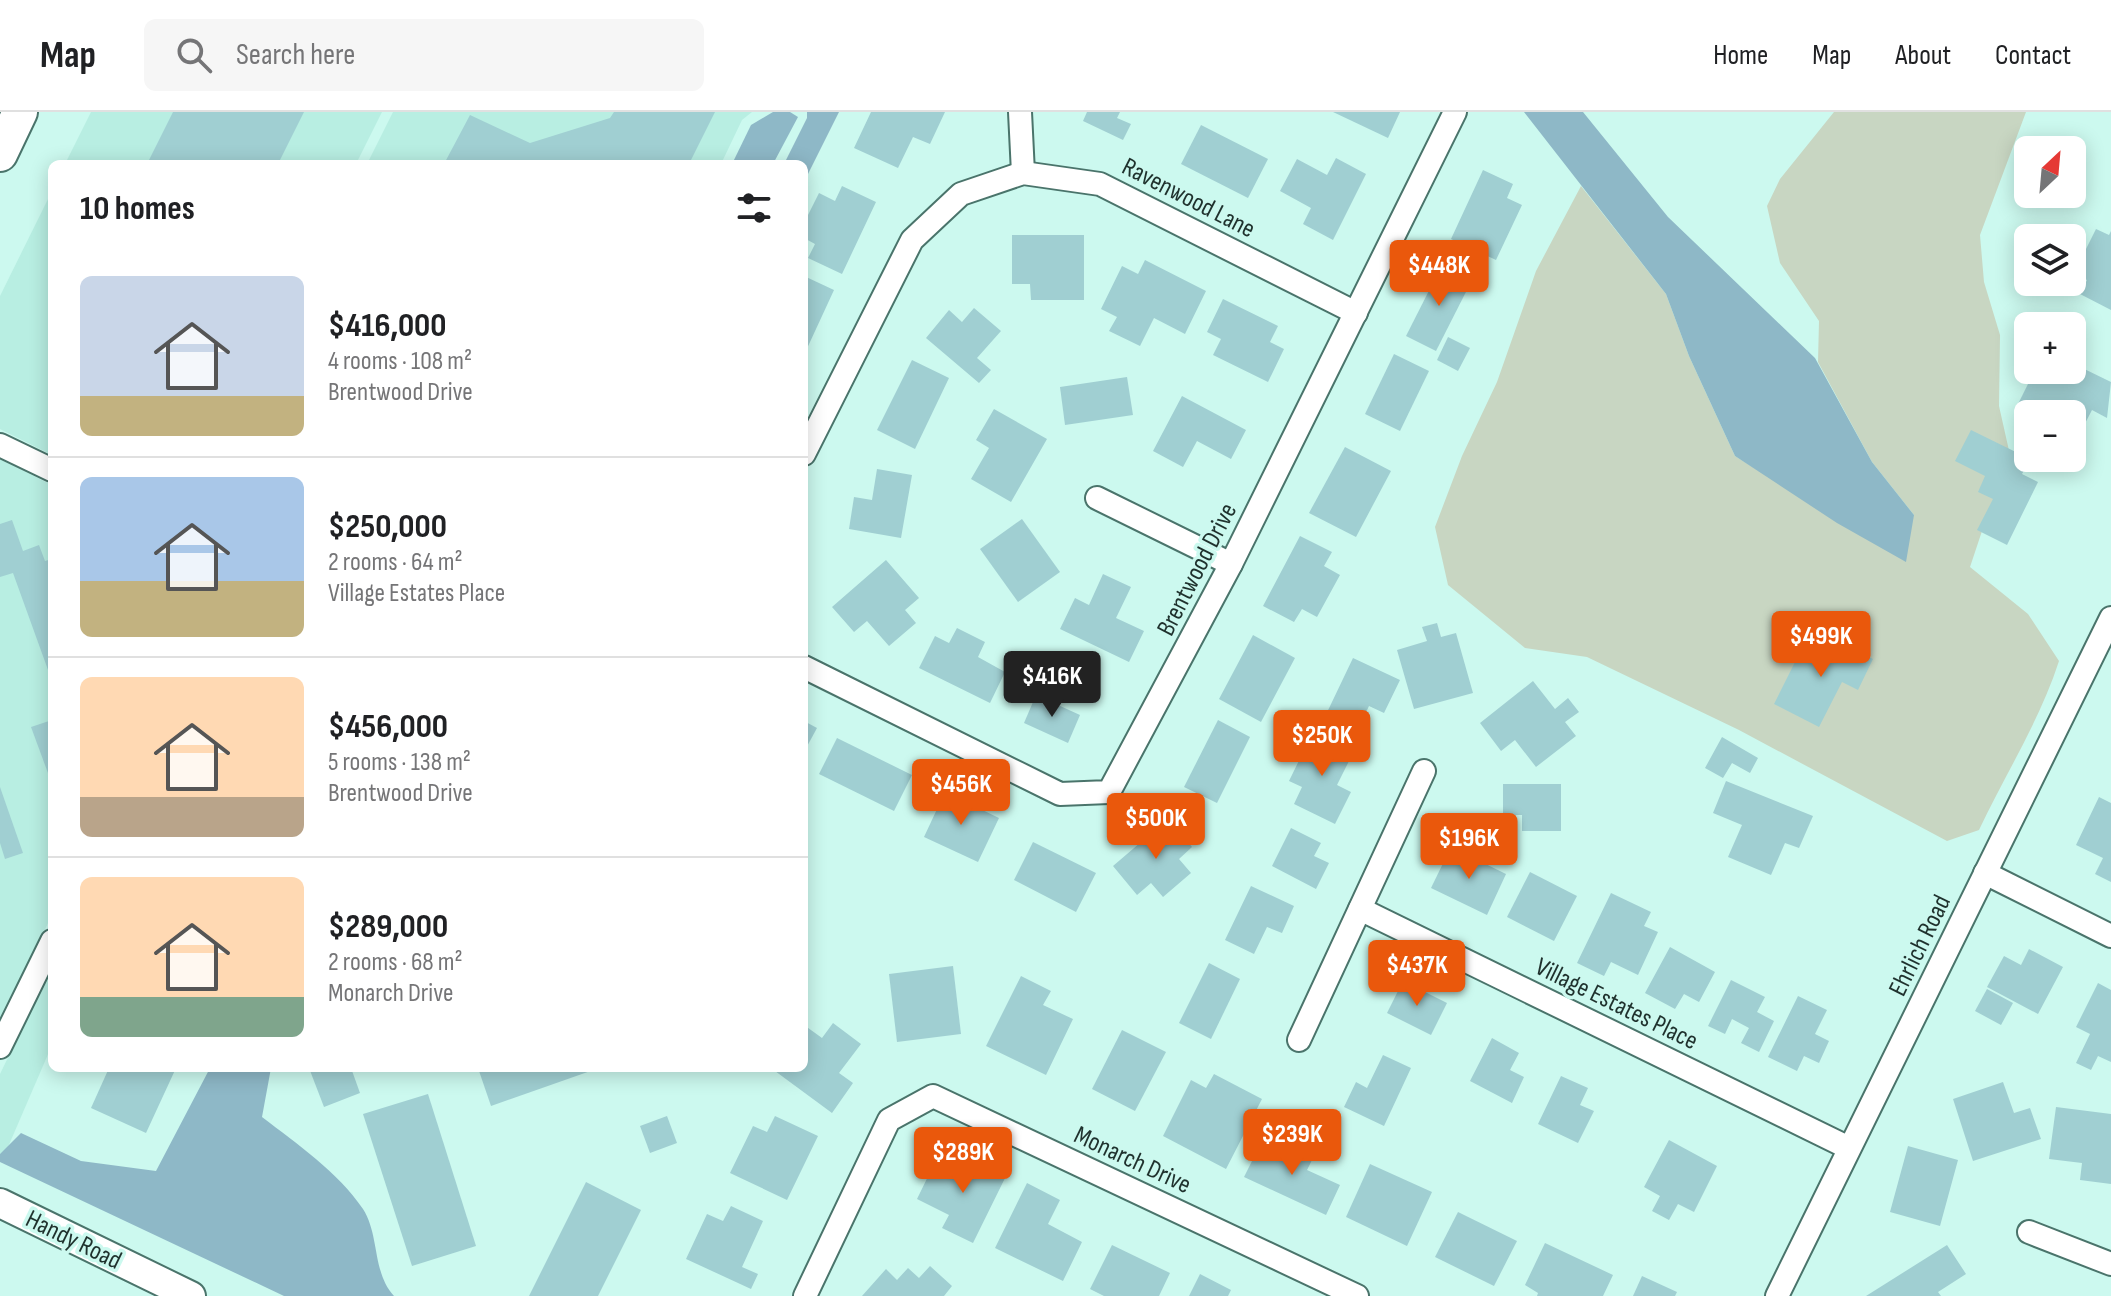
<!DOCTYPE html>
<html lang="en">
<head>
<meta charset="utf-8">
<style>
	body { margin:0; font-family:"Sofia Sans Condensed",sans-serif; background:#f6f6f6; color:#202124; height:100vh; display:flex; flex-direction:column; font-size:30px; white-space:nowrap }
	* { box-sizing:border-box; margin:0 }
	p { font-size:26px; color:#757577 }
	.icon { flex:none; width:44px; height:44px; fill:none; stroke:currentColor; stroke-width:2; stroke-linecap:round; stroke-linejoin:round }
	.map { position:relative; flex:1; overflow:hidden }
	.side { position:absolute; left:48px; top:48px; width:760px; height:912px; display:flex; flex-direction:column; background:#fff; border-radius:12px; box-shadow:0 4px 20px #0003 }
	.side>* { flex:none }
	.needle { width:52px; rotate:26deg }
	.controls { position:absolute; left:2014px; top:24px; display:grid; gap:16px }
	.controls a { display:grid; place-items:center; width:72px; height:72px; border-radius:12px; background:#fff; box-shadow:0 4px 20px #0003; font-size:40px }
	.price { position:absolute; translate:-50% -68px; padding:0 18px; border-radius:8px; background:#ea580c; color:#fff; font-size:26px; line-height:52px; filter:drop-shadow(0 2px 4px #0008) }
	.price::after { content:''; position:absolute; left:50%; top:48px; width:24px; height:18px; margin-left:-12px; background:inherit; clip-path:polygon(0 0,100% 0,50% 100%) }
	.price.on { background:#222; color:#fff }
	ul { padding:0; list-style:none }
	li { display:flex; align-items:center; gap:24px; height:200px; padding:0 32px }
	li+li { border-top:2px solid #e0e0e0 }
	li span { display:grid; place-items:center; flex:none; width:224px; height:160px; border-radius:12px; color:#555 }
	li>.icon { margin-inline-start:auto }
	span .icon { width:96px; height:96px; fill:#fffc; stroke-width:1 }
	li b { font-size:34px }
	h2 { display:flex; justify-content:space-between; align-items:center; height:96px; padding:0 32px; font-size:34px }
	header { display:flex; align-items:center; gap:48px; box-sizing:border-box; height:112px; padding:0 40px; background:#fff; border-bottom:2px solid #e0e0e0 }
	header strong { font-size:38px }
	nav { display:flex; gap:44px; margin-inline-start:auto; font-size:28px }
	.search { width:560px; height:72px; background:#f6f6f6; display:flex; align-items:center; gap:20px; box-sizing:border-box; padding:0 28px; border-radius:12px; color:#757577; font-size:30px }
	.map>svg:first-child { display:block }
</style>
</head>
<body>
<header>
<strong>Map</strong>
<div class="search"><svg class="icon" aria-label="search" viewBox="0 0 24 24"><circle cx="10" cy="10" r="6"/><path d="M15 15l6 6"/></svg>Search here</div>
<nav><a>Home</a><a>Map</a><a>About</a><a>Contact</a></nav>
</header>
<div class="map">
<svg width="2111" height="1184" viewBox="0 0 2111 1184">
	<rect width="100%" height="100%" fill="#ccf9ef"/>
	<g fill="#b8eee2">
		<polygon points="91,0 382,0 356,52 65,52"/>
		<polygon points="393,0 752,0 742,8 721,52 367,52"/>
		<polygon points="52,79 52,343 0,317 0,184"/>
		<polygon points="0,347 52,373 52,803 0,909"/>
		<polygon points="52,855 52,933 8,1035 0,1042 0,962"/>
	</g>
	<path fill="#c8d6c2" d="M1834 0H2026L1980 123 1984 170 2000 223 1999 294 2012 352 1985 410 1970 455 2028 502 2059 549C2040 608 2006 661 1979 718L1947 729 1739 618 1587 545 1525 536 1448 473 1435 415 1462 344 1497 270 1536 159 1581 74 1666 182 1689 244 1735 344 1777 370 1914 403 1872 350 1818 250 1819 209 1780 151 1767 94 1780 67Z"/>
	<g fill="#8eb8c7">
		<polygon points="773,0 790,0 798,5 773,52 732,52 751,13"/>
		<polygon points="807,0 839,0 804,70 804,52 784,52 807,6"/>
		<polygon points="1524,0 1583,0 1668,105 1815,246 1872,350 1914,403 1906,450 1837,411 1735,344 1689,244 1666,182"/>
		<path d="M210 956H271L262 1005C297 1032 338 1060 363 1097 380 1124 372 1160 394 1184H284L0 1050V1042L21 1021 81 1049 156 1059Z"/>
	</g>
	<g fill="#a0cfd2">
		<polygon points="173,0 304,0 278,52 147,52"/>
		<polygon points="614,0 715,0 689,52 444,52 470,3 530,31 610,6"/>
		<polygon points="871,0 945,0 930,32 913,25 898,56 854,36"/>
		<polygon points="1087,0 1120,0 1117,6 1131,12 1123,28 1083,9"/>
		<polygon points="1333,0 1400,0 1388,26"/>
		<polygon points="1201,13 1268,47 1248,86 1181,52"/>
		<polygon points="1336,46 1366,62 1333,128 1303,112 1311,96 1280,79 1297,47 1327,63"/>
		<polygon points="1483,58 1513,72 1507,86 1522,93 1496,148 1451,127"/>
		<polygon points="842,74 876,90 842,162 808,146 815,132 804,126 804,111 819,81 835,89"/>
		<polygon points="2096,117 2109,123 2111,119 2111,198 2080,182 2087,168 2074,161"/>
		<polygon points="1012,123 1084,123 1084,188 1031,188 1030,172 1012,172"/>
		<polygon points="1145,148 1206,179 1185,222 1154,206 1140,234 1109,219 1117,205 1101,197 1122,154 1138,162"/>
		<polygon points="1442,153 1472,168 1436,239 1406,224"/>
		<polygon points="804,164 834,178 804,243"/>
		<polygon points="1223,187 1278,214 1270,230 1284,237 1268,270 1213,243 1221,227 1207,220"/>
		<polygon points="974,196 1001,219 977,246 991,258 979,271 926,226 949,198 962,210"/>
		<polygon points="1448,225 1470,236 1458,259 1437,248"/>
		<polygon points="1394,242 1429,259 1400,319 1365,302"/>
		<polygon points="912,248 949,266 915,337 877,318"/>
		<polygon points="2072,251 2111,270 2107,306 2092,298 2077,327 2072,324 2072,302 2027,302 2016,296 2035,258 2072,258"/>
		<polygon points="1127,265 1133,303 1065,313 1060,275"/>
		<polygon points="1182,284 1246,318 1231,347 1197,329 1183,355 1153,339"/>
		<polygon points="994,297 1047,327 1011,390 971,367 989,336 976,328"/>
		<polygon points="1971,318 2030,347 2022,362 2038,370 2007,433 1977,418 1993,387 1978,380 1985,364 1955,349"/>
		<polygon points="1345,335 1391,359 1356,425 1309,401"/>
		<polygon points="877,357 912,363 901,426 849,417 854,385 872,388"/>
		<polygon points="1022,407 1060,460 1018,490 980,437"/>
		<polygon points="12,408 23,439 39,433 45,449 52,447 52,569 13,461 0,465 0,412"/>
		<polygon points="1300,424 1332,440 1324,454 1340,463 1317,505 1302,497 1294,510 1263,494"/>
		<polygon points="886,448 919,486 905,498 916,511 889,534 867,509 854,520 832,495"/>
		<polygon points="1103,462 1131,475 1116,506 1144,519 1129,550 1060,517 1075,486 1089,493"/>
		<polygon points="1437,511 1441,525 1456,521 1473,581 1414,597 1397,538 1427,529 1422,515"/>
		<polygon points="957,516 985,530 978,545 1005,560 990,591 919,556 935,524 949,531"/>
		<polygon points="1253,523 1295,546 1261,610 1219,587"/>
		<polygon points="1827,525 1873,547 1858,578 1842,570 1819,615 1774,592 1804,532 1820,540"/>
		<polygon points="1353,546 1400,568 1384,601 1369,594 1353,628 1321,613"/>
		<polygon points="1533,569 1555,597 1568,586 1579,600 1565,610 1576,624 1536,655 1515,628 1501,639 1480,611"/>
		<polygon points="1036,583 1080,603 1068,631 1024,611"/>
		<polygon points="52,608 52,672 31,615"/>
		<polygon points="1218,608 1250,625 1217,691 1184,675"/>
		<polygon points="804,609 817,616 804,640"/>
		<polygon points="1313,620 1353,641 1337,673 1351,680 1335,712 1294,692 1302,675 1289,669"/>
		<polygon points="1722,625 1758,646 1750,661 1732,651 1723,666 1705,656"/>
		<polygon points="837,626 912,663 894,699 819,662"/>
		<polygon points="1726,669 1813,704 1799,736 1785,731 1771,763 1728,745 1742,713 1713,701"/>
		<polygon points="1503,672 1561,672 1561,719 1522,719 1522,703 1503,703"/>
		<polygon points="0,675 23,741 5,747 0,731"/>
		<polygon points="945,680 999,706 978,750 924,725"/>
		<polygon points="2099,685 2111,691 2111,770 2095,762 2103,746 2076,733"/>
		<polygon points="1168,707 1192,735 1179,747 1191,761 1163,785 1151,771 1137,783 1113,754"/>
		<polygon points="1291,716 1321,731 1314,744 1329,751 1316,777 1272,754"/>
		<polygon points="1033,730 1096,761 1076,800 1014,768"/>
		<polygon points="1451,735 1506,762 1487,803 1431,776"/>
		<polygon points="1530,760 1577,784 1554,829 1507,805"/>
		<polygon points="1251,774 1294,794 1282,821 1267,815 1254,842 1225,828"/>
		<polygon points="1611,781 1651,800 1644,814 1658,820 1638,863 1611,850 1604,864 1577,851"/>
		<polygon points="1670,835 1715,860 1699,890 1684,882 1675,897 1645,881"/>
		<polygon points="2029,837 2063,855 2038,902 1987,875 2004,844 2021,853"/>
		<polygon points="1209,851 1240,867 1211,927 1179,911"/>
		<polygon points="953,854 961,922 897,930 889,862"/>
		<polygon points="1021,864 1051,879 1043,893 1073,907 1046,963 986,934"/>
		<polygon points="1731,868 1765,885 1757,900 1774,909 1759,940 1741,931 1749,916 1732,907 1725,922 1708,914"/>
		<polygon points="1403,869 1447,891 1431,923 1387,901"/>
		<polygon points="2098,871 2111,878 2111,950 2098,944 2091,958 2076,951 2090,922 2076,915"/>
		<polygon points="1987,877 2013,891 2001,913 1975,899"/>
		<polygon points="1798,884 1827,898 1815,922 1829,929 1819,951 1804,944 1797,959 1768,945"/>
		<polygon points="833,911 861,932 839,961 853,971 832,1001 775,959 778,956 804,956 804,913 822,926"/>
		<polygon points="1122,918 1166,940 1135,999 1092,977"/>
		<polygon points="1492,926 1519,941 1510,958 1524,965 1512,991 1470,969"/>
		<polygon points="1383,943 1411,956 1384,1014 1344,995 1356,970 1367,976"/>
		<polygon points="109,956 176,956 146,1021 91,996"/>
		<polygon points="309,956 351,956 360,981 324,995"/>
		<polygon points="478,956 599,956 491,994"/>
		<polygon points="1214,962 1262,987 1226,1057 1163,1024 1191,968 1206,976"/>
		<polygon points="1561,964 1588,976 1580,993 1594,999 1578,1031 1538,1012"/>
		<polygon points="2003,970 2014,1001 2030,996 2041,1027 1973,1049 1953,987"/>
		<polygon points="428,982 476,1134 412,1154 363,1002"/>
		<polygon points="2056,995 2111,1002 2111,1072 2080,1068 2082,1051 2049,1047"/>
		<polygon points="667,1004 677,1031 650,1041 640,1014"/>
		<polygon points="775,1004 818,1024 787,1088 730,1061 753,1014 767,1020"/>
		<polygon points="1282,1028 1314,1044 1307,1058 1340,1073 1326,1103 1244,1065 1259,1035 1275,1043"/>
		<polygon points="1669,1028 1717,1054 1694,1100 1678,1092 1669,1108 1652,1099 1660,1084 1644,1075"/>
		<polygon points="1908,1034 1958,1048 1940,1114 1890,1100"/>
		<polygon points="937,1046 968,1061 975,1047 1007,1062 973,1131 942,1116 949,1103 917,1087"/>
		<polygon points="1370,1052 1432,1080 1407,1134 1346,1105"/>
		<polygon points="586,1070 641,1098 598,1184 529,1184"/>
		<polygon points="1027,1071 1060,1088 1048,1112 1082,1130 1063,1169 995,1136"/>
		<polygon points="731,1094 763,1109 742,1155 758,1162 751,1177 686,1147 707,1102 723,1109"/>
		<polygon points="1458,1100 1517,1129 1494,1174 1435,1145"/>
		<polygon points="1545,1131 1613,1163 1603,1184 1537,1184 1538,1181 1525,1173"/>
		<polygon points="1112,1133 1170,1161 1159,1184 1104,1184 1090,1177"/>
		<polygon points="1947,1133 1966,1162 1938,1180 1941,1184 1866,1184"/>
		<polygon points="930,1154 952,1174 944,1184 862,1184 886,1157 897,1168 908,1156 919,1166"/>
		<polygon points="1200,1162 1231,1178 1228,1184 1189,1184"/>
		<polygon points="1642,1164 1677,1180 1675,1184 1633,1184"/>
	</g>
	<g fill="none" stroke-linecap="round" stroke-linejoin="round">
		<g stroke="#4a746b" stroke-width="26">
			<g id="minor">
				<polyline points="1020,0 1023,61"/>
				<polyline points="0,333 52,358"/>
				<polyline points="804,342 912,128 961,82 1023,61 1100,72 1356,201"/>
				<polyline points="1097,386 1231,452"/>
				<polyline points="804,555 1060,682 1109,680 1231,452 1455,0"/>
				<polyline points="1985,761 2111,824"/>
				<polyline points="1360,797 1849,1036"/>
				<polyline points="1299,928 1424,659"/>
				<polyline points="0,935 52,829"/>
				<polyline points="2029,1120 2111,1152"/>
				<polyline points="805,1184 889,1008 933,984 1357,1184"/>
				<polyline points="1777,1184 2111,506"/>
			</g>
		</g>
		<g stroke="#4a746b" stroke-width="32">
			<polyline id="tertiary" points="0,1091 191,1184"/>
		</g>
		<g stroke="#4a746b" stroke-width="38">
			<polyline id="primary" points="0,42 20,0"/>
		</g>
		<use href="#minor" stroke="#fff" stroke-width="22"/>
		<use href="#tertiary" stroke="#fff" stroke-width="28"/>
		<use href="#primary" stroke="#fff" stroke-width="34"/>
	</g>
	<g text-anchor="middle" stroke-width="7" stroke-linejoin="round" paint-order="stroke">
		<g font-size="26" fill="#1f312d" stroke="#ccf9ef">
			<text transform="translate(1189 85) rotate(27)" y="9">Ravenwood Lane</text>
			<text transform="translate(1196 457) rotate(-63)" y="9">Brentwood Drive</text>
			<text transform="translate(1919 833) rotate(-64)" y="9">Ehrlich Road</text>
			<text transform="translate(1617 891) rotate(26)" y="9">Village Estates Place</text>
			<text transform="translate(1133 1047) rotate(25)" y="9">Monarch Drive</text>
			<text transform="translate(74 1127) rotate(26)" y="9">Handy Road</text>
		</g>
	</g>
</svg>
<div class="controls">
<a><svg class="needle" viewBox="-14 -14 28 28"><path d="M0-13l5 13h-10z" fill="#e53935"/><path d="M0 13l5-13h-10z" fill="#757577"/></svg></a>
<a><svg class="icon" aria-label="layers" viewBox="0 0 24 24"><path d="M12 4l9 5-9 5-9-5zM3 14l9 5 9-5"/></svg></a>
<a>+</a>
<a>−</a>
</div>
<b class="price" style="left:1439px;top:196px">$448K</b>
<b class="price" style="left:1821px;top:567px">$499K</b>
<b class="price on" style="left:1052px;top:607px">$416K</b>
<b class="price" style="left:1322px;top:666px">$250K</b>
<b class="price" style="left:961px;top:715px">$456K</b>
<b class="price" style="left:1156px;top:749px">$500K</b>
<b class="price" style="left:1469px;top:769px">$196K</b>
<b class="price" style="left:1417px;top:896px">$437K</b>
<b class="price" style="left:1292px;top:1065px">$239K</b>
<b class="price" style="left:963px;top:1083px">$289K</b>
<section class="side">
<h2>10 homes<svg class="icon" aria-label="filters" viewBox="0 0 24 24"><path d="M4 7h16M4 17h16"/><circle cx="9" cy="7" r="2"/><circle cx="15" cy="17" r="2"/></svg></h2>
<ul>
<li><span style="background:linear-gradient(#c9d6e8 75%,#c2b280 0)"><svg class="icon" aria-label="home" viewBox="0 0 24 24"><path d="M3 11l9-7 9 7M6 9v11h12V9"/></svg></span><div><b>$416,000</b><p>4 rooms · 108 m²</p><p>Brentwood Drive</p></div></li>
<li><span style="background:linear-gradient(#a9c7e8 65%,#c2b280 0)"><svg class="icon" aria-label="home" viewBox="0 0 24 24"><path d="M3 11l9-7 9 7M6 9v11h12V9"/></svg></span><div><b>$250,000</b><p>2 rooms · 64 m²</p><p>Village Estates Place</p></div></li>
<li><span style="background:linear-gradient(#ffd9b3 75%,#b9a48a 0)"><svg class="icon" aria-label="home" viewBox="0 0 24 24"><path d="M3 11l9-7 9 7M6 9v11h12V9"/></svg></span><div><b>$456,000</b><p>5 rooms · 138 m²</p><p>Brentwood Drive</p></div></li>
<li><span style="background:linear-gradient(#ffd9b3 75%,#7fa58c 0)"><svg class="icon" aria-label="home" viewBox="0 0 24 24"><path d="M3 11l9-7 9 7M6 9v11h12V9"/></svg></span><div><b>$289,000</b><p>2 rooms · 68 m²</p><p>Monarch Drive</p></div></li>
</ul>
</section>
</div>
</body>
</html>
